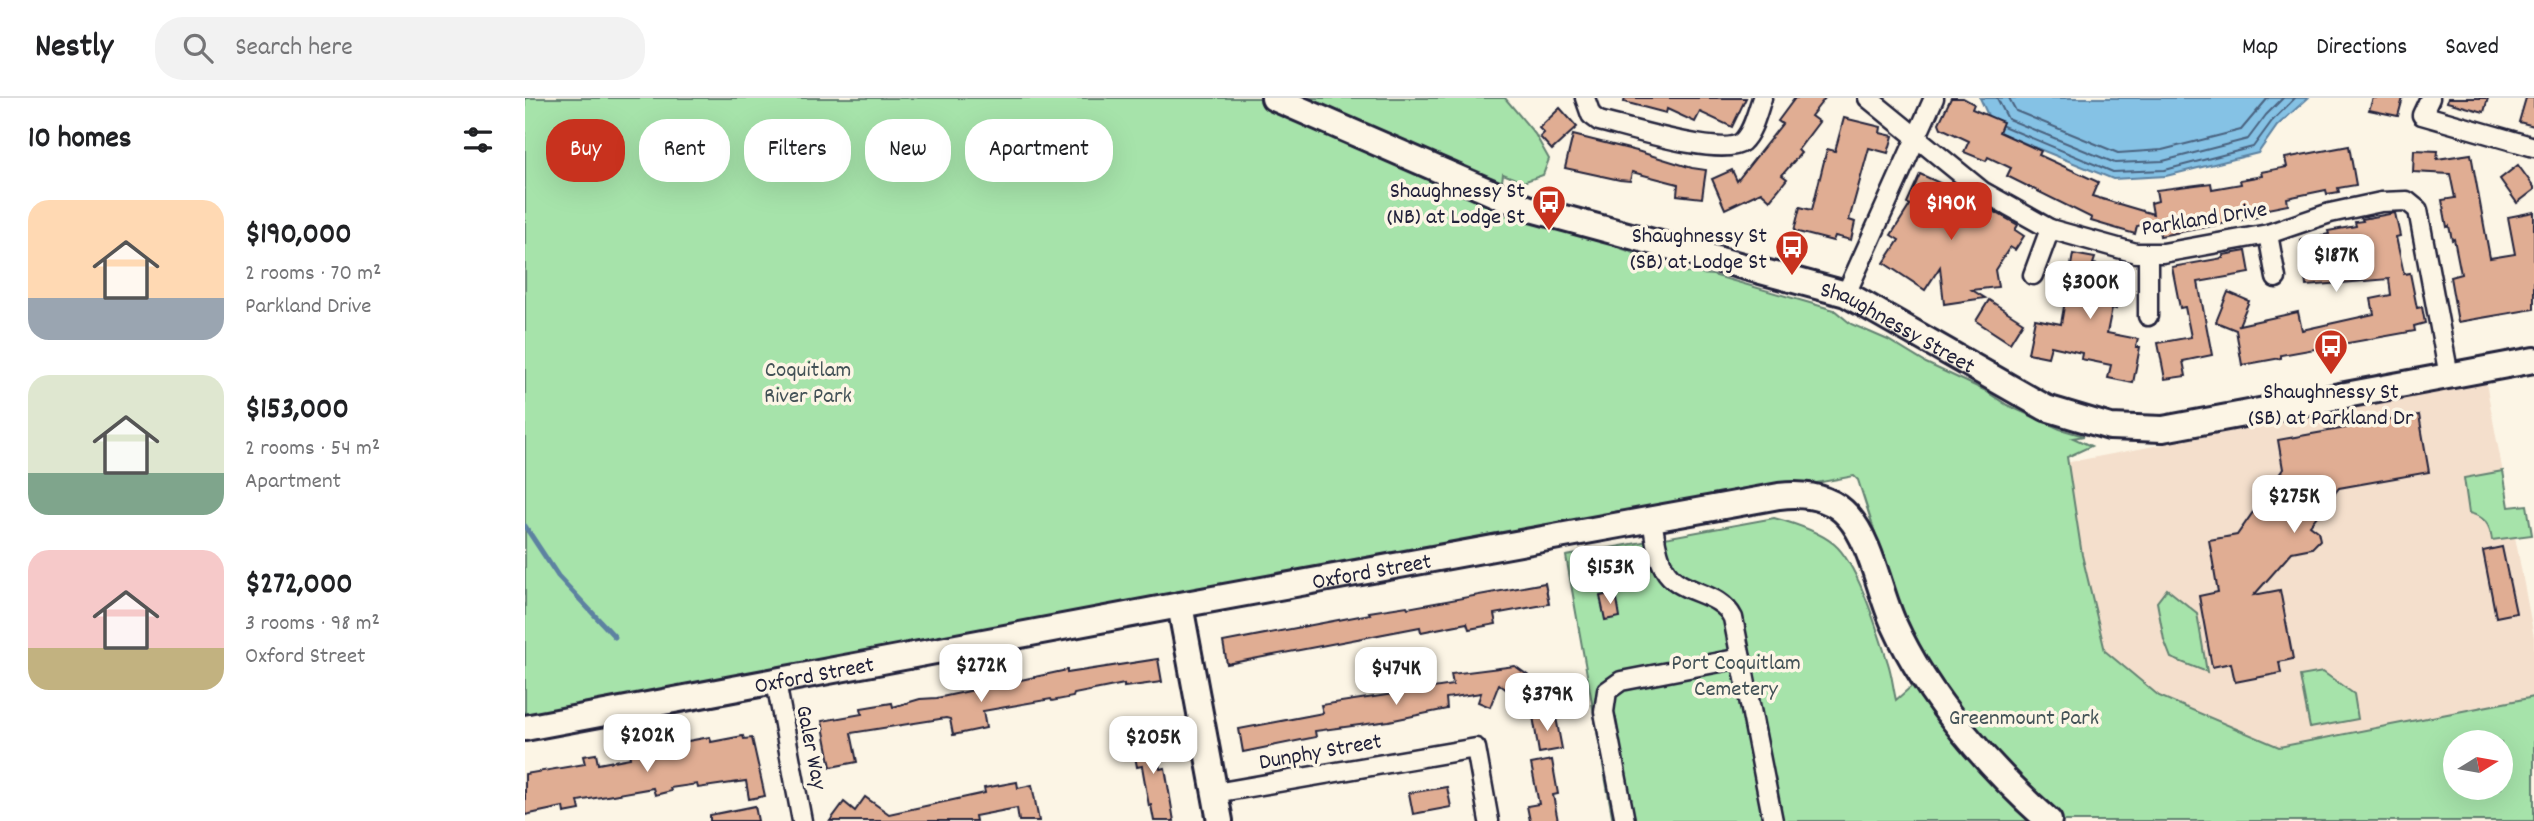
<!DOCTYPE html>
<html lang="en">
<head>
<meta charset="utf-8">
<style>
	body { margin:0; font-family:Dekko,sans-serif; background:#f2f2f2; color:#202124; height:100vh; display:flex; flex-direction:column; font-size:26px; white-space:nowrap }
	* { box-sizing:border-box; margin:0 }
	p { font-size:23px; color:#757577 }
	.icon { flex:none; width:38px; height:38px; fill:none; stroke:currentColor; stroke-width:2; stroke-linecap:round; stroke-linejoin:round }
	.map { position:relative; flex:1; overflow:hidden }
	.panel { display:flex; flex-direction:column; background:#fff; width:525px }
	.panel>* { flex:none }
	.top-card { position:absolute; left:21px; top:21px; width:665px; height:63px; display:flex; gap:14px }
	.needle { width:46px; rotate:79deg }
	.fabs { position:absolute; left:1918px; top:632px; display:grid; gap:14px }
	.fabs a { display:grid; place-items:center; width:70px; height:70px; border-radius:50%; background:#fff; box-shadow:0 7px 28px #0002; font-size:35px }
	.price { position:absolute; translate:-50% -60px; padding:0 16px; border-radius:14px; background:#fff; color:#222; font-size:23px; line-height:46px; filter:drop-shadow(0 2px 4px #0008) }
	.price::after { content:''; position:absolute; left:50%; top:42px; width:21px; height:16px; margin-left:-10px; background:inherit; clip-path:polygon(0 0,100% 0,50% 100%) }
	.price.current { background:#c8321e; color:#fff }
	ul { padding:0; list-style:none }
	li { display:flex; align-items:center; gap:21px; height:175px; padding:0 28px }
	li span { display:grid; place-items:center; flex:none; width:196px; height:140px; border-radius:21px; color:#555 }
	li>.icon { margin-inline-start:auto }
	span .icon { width:84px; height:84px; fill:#fffc; stroke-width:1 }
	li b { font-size:30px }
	h2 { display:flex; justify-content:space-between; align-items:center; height:84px; padding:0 28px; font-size:30px }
	.pill { padding:0 24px; border-radius:28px; background:#fff; box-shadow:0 7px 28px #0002; font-size:24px; line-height:63px }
	.pill.current { background:#c8321e; color:#fff }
	header { display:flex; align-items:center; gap:42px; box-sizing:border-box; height:98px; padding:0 35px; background:#fff; border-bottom:2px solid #e0e0e0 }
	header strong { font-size:33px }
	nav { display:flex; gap:38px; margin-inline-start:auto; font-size:24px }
	.search { width:490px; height:63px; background:#f2f2f2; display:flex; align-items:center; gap:18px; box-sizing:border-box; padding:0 24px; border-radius:28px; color:#757577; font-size:26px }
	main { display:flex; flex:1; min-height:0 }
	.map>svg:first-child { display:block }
</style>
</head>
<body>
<header>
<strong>Nestly</strong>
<div class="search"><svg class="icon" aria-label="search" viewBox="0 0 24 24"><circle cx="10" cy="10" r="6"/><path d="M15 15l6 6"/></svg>Search here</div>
<nav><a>Map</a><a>Directions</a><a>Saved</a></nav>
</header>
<main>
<section class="panel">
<h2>10 homes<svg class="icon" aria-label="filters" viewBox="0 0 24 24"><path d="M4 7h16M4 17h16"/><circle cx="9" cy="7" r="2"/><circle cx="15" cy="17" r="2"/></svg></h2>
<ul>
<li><span style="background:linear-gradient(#ffd9b3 70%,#9aa5b1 0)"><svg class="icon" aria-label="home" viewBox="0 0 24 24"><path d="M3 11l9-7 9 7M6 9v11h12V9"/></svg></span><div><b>$190,000</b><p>2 rooms · 70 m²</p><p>Parkland Drive</p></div></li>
<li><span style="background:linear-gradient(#dfe7d0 70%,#7fa58c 0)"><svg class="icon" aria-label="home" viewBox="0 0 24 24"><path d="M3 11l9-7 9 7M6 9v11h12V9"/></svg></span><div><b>$153,000</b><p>2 rooms · 54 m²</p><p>Apartment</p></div></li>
<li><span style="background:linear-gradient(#f6c9c9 70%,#c2b280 0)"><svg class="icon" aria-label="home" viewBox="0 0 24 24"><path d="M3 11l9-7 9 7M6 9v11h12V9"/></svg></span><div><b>$272,000</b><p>3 rooms · 98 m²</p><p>Oxford Street</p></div></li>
</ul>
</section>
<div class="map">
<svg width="2009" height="723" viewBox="0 0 2009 723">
	<rect width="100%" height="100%" fill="#fcf5e5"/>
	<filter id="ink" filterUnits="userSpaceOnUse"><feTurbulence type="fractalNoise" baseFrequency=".0143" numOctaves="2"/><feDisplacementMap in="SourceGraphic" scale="14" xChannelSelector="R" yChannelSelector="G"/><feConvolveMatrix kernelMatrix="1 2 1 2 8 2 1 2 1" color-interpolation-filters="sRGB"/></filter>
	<g filter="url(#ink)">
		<polygon fill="#f4dfcc" points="1961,285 2009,539 2009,646 1930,644 1853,682 1574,590 1519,369"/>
		<g fill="#a6e3aa" stroke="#648272" stroke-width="2" fill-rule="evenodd">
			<path d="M0 0H980L1010 36 1024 61 1018 77 998 84 978 76 974 106 1164 175 1188 177 1309 212 1326 226 1363 242 1401 265 1459 292 1482 307 1535 331 1559 338 1548 340 1566 348 1542 359 1557 457 1580 553 1634 598 1754 649 2009 599V723H1088L1041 458 1249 420C1268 425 1293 433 1309 446 1333 466 1353 534 1363 565 1367 577 1368 590 1371 602L1405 572 1373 506 1333 382 1329 378 0 623ZM1930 644H1976V690H1930Z"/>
			<path d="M1978 373 1984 409 2002 407 2007 437 1967 442C1965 426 1960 419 1944 415L1939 380Z"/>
			<polygon points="1642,491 1672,515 1682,574 1646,560 1639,542 1632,504"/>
			<polygon points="1798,574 1829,596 1833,621 1785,630 1775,578"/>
		</g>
		<polygon fill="#85c2e5" stroke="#5d82a1" stroke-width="2" points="1455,0 1783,0 1752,28 1733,55 1641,78 1588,81 1470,33"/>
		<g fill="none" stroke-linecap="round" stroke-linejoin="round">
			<g stroke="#4a627f" stroke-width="2">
				<polyline points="1472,0 1483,21 1590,65 1638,63 1723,41 1741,17 1758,0"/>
				<polyline points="1484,0 1491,13 1593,55 1637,52 1716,32 1743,0"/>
				<polyline points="1478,28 1588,74 1640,72 1728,49 1747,23 1770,0"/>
			</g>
			<polyline stroke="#5d82a1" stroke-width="5" points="0,428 33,478 90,539"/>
		</g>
		<g fill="#e0ad93" stroke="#22223b" stroke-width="2">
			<polygon points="1100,0 1221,0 1207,29 1175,14 1170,24 1142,11 1141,15 1099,4"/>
			<polygon points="1270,0 1300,0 1286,18 1294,24 1273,52 1276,55 1257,77 1262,81 1245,102 1236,94 1200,111 1187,81 1207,72 1212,83 1257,26 1253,23"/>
			<polygon points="1426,0 1438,0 1449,6 1447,11 1478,24 1474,34 1516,53 1514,57 1573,84 1567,98 1628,116 1626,105 1633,103 1631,92 1686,85 1687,91 1716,86 1715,82 1737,78 1736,74 1762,69 1760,60 1824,48 1831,87 1813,90 1814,94 1802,96 1801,92 1762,100 1763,107 1732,113 1733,119 1635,138 1633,124 1612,128 1610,136 1566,123 1567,120 1482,78 1486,70 1463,59 1461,63 1439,54 1444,43 1416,30 1414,25"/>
			<polygon points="1848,0 1878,0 1873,18 1844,12"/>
			<polygon points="1923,0 1963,0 1959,14 1922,4"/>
			<polygon points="2001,0 2009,0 2009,28 1994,24"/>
			<polygon points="1035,10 1052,29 1027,52 1015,39 1019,35 1014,30"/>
			<polygon points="1319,20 1356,29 1355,35 1368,38 1363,55 1344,50 1324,122 1330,124 1326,142 1310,138 1308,143 1269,133 1275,109 1287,112 1302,51 1310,53"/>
			<polygon points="1048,37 1112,53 1167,70 1181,72 1177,100 1152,97 1153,86 1107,74 1105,83 1095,82 1040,70"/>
			<polygon points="1889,52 1913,53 1912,61 1946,56 1965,160 1990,156 1983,119 2009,114 2009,211 1933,224 1925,179 1936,176 1929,141 1927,142 1924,128 1922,129 1917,102 1930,100 1925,76 1888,74"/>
			<polygon points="1993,67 2009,89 2009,92 1992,105 1975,81"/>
			<polygon points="1395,76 1417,86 1415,92 1433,101 1437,100 1458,109 1459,107 1461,109 1493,127 1490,132 1499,138 1490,152 1485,149 1470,172 1473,189 1447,192 1460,200 1419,206 1415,169 1400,192 1359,165 1374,142 1366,137 1385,107 1382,105"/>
			<polygon points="1870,115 1875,138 1871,139 1879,176 1885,175 1892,210 1897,209 1900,225 1889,228 1890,233 1756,257 1756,260 1717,267 1711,232 1691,224 1703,194 1724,203 1714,227 1773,214 1777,232 1849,216 1846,201 1866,197 1864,181 1781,188 1779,170 1781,170 1776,142 1804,136 1803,133 1831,128 1830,124 1838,123 1837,121"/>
			<polygon points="1721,153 1725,175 1673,184 1687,257 1658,263 1661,278 1640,281 1633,245 1666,239 1660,209 1655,210 1647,169 1698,160 1698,157"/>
			<polygon points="1548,156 1570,160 1568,166 1599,172 1591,211 1587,210 1582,235 1613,241 1611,249 1615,249 1608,285 1583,280 1586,267 1556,261 1557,255 1526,248 1523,259 1503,255 1510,221 1536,226"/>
			<polygon points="1464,202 1498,224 1485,245 1451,223"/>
			<polygon points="1894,317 1904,374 1814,390 1785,427 1793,433 1795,442 1787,450 1767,454 1729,497 1755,492 1768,561 1754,564 1756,575 1710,584 1706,565 1687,569 1674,498 1693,494 1684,442 1712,437 1758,371 1753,342"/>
			<polygon points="1977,449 1991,515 1971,519 1958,453"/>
			<polygon points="1020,485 1024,506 969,516 971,526 944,531 942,525 896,534 895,529 702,566 698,544 845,516 844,514 882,508 883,510"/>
			<polygon points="1091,495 1095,519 1080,522 1075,498"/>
			<polygon points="633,561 637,584 599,589 599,586 549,596 548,599 527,603 526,601 458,613 461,630 428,637 425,621 421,620 326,635 332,664 306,669 297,623 337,616 336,610 367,605 368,609 395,601 412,600 542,572 542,575"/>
			<polygon points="990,568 1023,592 1008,612 974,586 965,609 953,604 956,595 921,600 922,611 864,623 790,633 791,639 718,654 714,631 798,615 796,607 928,587 926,576"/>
			<polygon points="1030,614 1037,651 1014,655 1008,618"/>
			<polygon points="628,633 635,671 640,670 649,723 629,723 626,707 624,708 617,668 612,669 606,637"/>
			<polygon points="218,638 219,641 227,640 240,698 224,701 221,683 173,690 172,686 145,690 146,693 130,697 128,690 53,703 55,712 39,715 38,709 0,717 0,676 60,666 58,658 71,656 73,666 105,660 104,654 141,647 185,639 186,644"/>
			<polygon points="1027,662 1033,696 1028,697 1033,723 1005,723 1002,708 1014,706 1006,666"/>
			<polygon points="492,684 493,690 507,687 514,723 494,723 492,710 450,718 451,723 305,723 319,704 330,713 340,699 364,716 460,695 459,690"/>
			<polygon points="922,689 926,709 888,716 884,695"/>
			<polygon points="230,708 233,723 185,723 185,717"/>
		</g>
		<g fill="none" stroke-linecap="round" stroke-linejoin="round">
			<g stroke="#22223b" stroke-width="23">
				<g id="street">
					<path d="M1060 0 1066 17 1074 23C1100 29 1198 60 1217 44 1228 34 1232 14 1237 0"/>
					<polyline points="1343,0 1457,93 1525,131 1611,155 1638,155 1743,136 1805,115 1856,104 1882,103 1893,112 1924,278"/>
					<polyline points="1905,0 1897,17 2009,49"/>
					<polyline points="1743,136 1751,180"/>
					<polyline points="1623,156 1623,218"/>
					<polyline points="1508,177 1525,131"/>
					<polyline points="1321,196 1409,0"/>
					<path d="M1127 422C1130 437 1131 456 1139 470 1154 498 1194 491 1208 520L1248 723"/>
					<polyline points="251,584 277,723"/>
					<polyline points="690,695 951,650 964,723"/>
					<polyline points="1100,723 1079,614 1082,593 1096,583 1216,560"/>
				</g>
			</g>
			<g stroke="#22223b" stroke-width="30">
				<g id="secondary">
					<path id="s1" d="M749 0 1002 110 1321 196 1521 310 1585 329 1638 331 2009 262"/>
					<polyline points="655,507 695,723"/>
					<path id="s2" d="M0 630 655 507 1254 398C1280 395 1305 398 1323 418 1347 445 1354 494 1369 526 1402 599 1465 671 1524 723"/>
				</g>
			</g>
			<use href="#street" stroke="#fcf5e5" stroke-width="18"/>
			<use href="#secondary" stroke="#fcf5e5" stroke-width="24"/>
		</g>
	</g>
	<defs>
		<g id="bus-pin" transform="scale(1.75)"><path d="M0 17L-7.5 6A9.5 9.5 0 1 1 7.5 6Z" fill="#c8321e" stroke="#fcf5e5"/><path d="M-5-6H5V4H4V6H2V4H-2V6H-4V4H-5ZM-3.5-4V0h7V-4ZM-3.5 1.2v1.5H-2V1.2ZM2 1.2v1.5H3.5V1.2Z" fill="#fff"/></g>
	</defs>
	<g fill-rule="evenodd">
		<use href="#bus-pin" x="1024" y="104"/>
		<use href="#bus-pin" x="1267" y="149"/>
		<use href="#bus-pin" x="1806" y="248"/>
	</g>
	<g text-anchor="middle" stroke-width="7" stroke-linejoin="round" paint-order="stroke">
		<g font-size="23" fill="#22223b" stroke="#fcf5e5" text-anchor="end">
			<text x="1000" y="99">Shaughnessy St<tspan x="1000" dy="26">(NB) at Lodge St</tspan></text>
			<text x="1242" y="144">Shaughnessy St<tspan x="1242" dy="26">(SB) at Lodge St</tspan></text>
			<text x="1806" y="300" text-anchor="middle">Shaughnessy St<tspan x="1806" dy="26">(SB) at Parkland Dr</tspan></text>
		</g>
		<g font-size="23" fill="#22223b" stroke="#fcf5e5">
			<text transform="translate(1679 119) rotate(-9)" y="8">Parkland Drive</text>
			<text dy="8" stroke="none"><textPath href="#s1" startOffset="667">Shaughnessy Street</textPath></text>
			<text dy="8" stroke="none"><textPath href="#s2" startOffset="861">Oxford Street</textPath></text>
			<text dy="8" stroke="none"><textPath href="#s2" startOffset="294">Oxford Street</textPath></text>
			<text transform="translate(288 649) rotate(79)" y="8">Galer Way</text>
			<text transform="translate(795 652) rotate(-10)" y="8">Dunphy Street</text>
		</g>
		<g font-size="23" fill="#435257" stroke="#fcf5e5">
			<text x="283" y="278">Coquitlam<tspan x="283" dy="26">River Park</tspan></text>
			<text x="1211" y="571">Port Coquitlam<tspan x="1211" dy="26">Cemetery</tspan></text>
			<text x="1499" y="626">Greenmount Park</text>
		</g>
	</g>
</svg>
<div class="fabs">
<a><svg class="needle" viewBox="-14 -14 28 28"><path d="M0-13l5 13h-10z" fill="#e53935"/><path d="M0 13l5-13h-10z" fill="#757577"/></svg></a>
</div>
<b class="price current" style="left:1426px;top:144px">$190K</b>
<b class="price" style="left:1811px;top:196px">$187K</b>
<b class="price" style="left:1565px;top:223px">$300K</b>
<b class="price" style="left:1769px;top:437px">$275K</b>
<b class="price" style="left:1085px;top:508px">$153K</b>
<b class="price" style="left:456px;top:606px">$272K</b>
<b class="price" style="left:871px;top:609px">$474K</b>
<b class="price" style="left:1022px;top:635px">$379K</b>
<b class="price" style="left:122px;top:676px">$202K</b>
<b class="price" style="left:628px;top:678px">$205K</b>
<div class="top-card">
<a class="pill current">Buy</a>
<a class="pill">Rent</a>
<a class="pill">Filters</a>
<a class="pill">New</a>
<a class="pill">Apartment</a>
</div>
</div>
</main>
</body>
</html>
